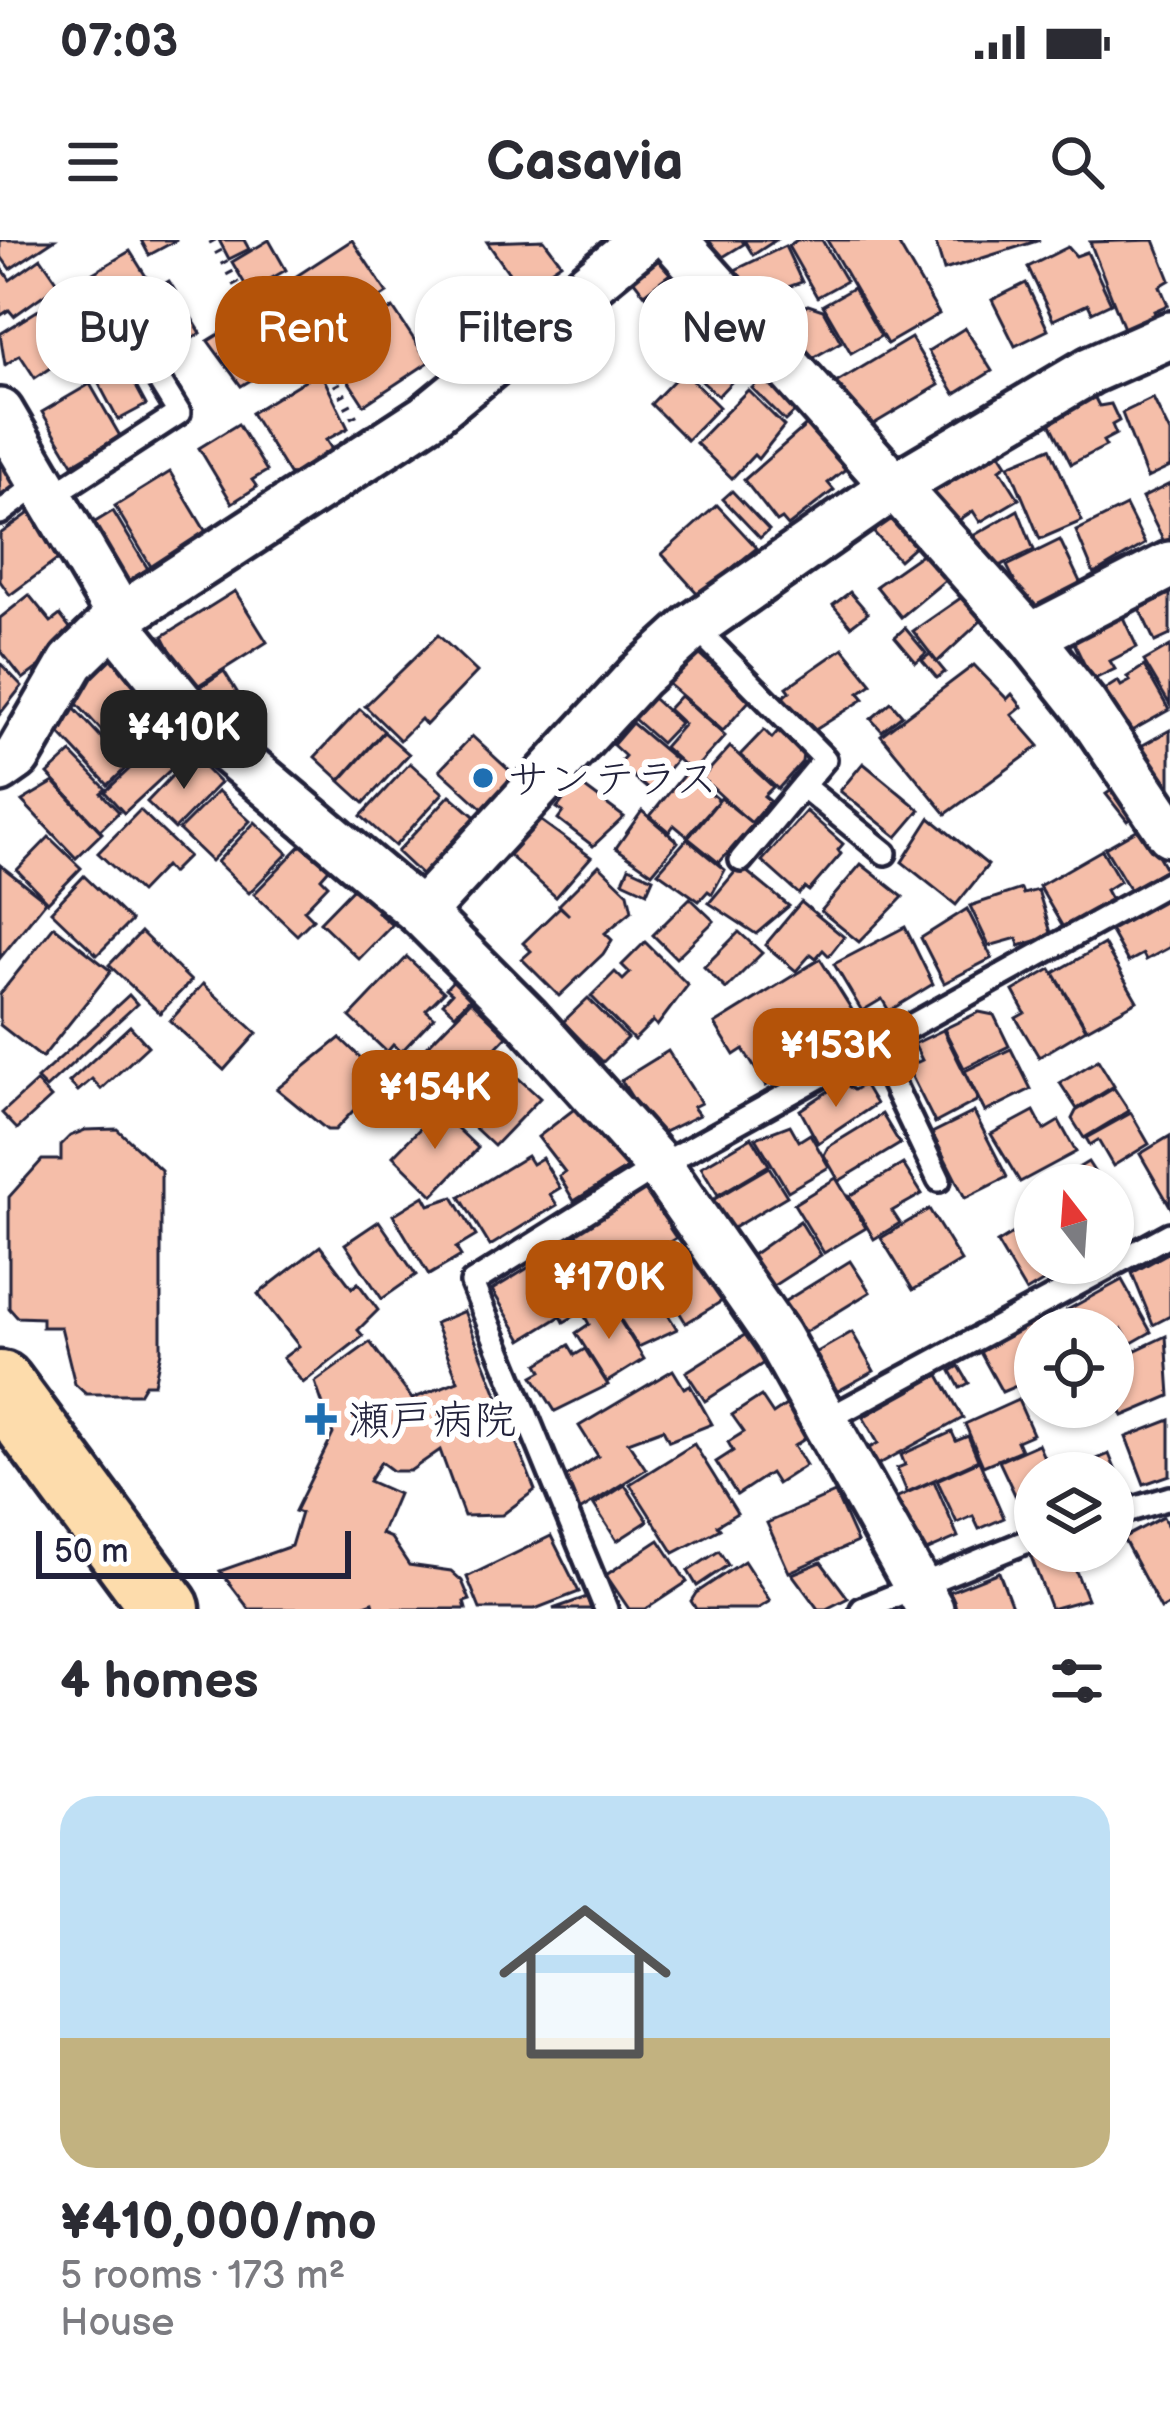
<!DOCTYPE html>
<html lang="en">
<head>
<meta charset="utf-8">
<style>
	body { margin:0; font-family:"Balsamiq Sans","Klee One",sans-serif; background:#f2f2f3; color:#2b2b33; height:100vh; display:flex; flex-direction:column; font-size:45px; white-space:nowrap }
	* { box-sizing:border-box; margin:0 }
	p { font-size:39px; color:#7c7c81 }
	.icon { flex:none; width:66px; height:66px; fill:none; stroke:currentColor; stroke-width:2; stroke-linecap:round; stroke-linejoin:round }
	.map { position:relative; height:1369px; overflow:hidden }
	.details { display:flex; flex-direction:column; background:#fff; flex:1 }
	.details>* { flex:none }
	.banner { position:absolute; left:36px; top:36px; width:1098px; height:108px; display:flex; gap:24px }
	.needle { width:78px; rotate:343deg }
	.tools { position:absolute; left:1014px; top:924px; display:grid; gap:24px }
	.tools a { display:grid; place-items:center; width:120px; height:120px; border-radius:50%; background:#fff; box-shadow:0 3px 9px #0004; font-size:60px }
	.scale { position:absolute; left:36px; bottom:30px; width:315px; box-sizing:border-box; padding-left:12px; border:6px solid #22223b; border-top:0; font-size:33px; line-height:42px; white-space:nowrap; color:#22223b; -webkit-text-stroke:9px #fff; paint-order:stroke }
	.price { position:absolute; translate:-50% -102px; padding:0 27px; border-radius:24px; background:#b45309; color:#fff; font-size:39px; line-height:78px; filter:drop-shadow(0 3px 6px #0008) }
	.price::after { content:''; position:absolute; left:50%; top:72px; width:36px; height:27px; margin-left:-18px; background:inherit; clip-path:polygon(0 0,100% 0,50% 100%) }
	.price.selected { background:#222; color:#fff }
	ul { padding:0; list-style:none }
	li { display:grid; align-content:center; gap:24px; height:636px; padding:0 60px }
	li span { display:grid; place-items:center; height:372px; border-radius:36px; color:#555 }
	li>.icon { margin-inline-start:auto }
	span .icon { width:216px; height:216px; fill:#fffc; stroke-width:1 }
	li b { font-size:51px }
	h2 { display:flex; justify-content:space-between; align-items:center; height:144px; padding:0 60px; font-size:51px }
	.tag { padding:0 42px; border-radius:48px; background:#fff; box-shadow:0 3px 9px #0004; font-size:42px; line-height:108px }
	.tag.selected { background:#b45309; color:#fff }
	.status { display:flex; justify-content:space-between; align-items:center; height:84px; padding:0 60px; background:#fff; direction:ltr }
	.status svg { height:33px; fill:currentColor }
	header { display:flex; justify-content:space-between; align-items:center; height:156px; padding:0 60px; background:#fff; font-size:54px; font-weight:700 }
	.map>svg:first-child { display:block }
</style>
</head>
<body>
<div class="status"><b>07:03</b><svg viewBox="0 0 49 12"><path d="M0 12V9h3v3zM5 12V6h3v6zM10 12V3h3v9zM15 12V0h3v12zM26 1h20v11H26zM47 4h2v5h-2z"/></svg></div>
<header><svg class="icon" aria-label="menu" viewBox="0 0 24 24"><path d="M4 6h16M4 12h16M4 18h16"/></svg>Casavia<svg class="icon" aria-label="search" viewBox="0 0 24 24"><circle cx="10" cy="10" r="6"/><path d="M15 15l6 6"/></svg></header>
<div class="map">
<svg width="1170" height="1369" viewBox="0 0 1170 1369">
	<rect width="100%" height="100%" fill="#fff"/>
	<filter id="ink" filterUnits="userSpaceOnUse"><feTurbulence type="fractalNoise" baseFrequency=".00833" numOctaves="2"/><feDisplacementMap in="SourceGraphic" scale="24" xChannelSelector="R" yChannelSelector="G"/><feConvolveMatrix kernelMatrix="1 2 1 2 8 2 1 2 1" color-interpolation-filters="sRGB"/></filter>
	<g filter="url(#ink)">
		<g fill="#f5bea9" stroke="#22223b" stroke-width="3">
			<polygon points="0,0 54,0 10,29 0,15"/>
			<polygon points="141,0 177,0 149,15"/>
			<polygon points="219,0 244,0 249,9 229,19"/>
			<polygon points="269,0 286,30 249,51 232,22"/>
			<polygon points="352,0 387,53 326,93 292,39"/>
			<polygon points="544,0 561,23 521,50 487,2"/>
			<polygon points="700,0 742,0 744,4 713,23"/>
			<polygon points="744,0 776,0 753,15"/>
			<polygon points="797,0 822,0 846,41 817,57 788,6"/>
			<polygon points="827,0 896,0 939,74 887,104"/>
			<polygon points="935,0 1040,0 944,30"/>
			<polygon points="1154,0 1170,40 1160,46 1168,65 1154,71 1157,78 1125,91 1090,2"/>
			<polygon points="662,5 679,27 644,54 627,32"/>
			<polygon points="785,6 802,42 747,62 733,31"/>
			<polygon points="1068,7 1076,16 1087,12 1111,63 1092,72 1088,64 1053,80 1028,27"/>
			<polygon points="130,11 152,46 115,68 93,33"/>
			<polygon points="41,18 59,44 14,76 9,70 0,76 0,25 10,40"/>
			<polygon points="678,29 698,55 665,80 645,54"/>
			<polygon points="91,36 117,80 79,103 52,60"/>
			<polygon points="169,41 201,93 164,115 132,63"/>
			<polygon points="509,42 526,65 508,78 491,55"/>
			<polygon points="1026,43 1048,90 1015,106 992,60"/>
			<polygon points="282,48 314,102 241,146 208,101 260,69 257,64"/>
			<polygon points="853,48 881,96 851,113 823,65"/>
			<polygon points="808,65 823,70 841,102 804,123 777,84"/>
			<polygon points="45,66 68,101 49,113 56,124 35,138 20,115 5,125 0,94"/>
			<polygon points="393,68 429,122 364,165 336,122 341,118 333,107"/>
			<polygon points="724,82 745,109 729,126 738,135 718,156 685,126"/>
			<polygon points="965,88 992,131 955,154 928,111"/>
			<polygon points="911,98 939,145 872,185 867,176 857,182 834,144"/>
			<polygon points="111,100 146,165 118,180 83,114"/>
			<polygon points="320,131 348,188 326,200 335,214 292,239 251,173"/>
			<polygon points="683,131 719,167 687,200 651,164"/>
			<polygon points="770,131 803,164 785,181 752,148"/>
			<polygon points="90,144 120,196 73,224 42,172"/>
			<polygon points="748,150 784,186 758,219 754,215 732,238 696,203"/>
			<polygon points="1091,150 1099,166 1111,164 1119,181 1112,185 1116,194 1103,201 1106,206 1071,224 1045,173"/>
			<polygon points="1153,158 1170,193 1170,227 1147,238 1122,173"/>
			<polygon points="811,181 847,228 828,243 834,250 788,286 782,279 777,282 744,240"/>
			<polygon points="238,184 267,231 252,240 257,247 232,263 199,208"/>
			<polygon points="0,202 27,243 0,261"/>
			<polygon points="996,207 1007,224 1000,229 1019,259 980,282 973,271 950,286 927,250"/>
			<polygon points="1050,208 1082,281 1040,299 1009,225"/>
			<polygon points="170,232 209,297 153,330 115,266"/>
			<polygon points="1170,244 1170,301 1165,304 1142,258"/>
			<polygon points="732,251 769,290 760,298 723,259"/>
			<polygon points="717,265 757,308 699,355 662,314"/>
			<polygon points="1126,266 1145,304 1094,334 1076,291"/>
			<polygon points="895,267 924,298 899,320 866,284"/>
			<polygon points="1018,270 1034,310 988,331 971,297"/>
			<polygon points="32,271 64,315 10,355 0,341 0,294"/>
			<polygon points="113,271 148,329 122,344 87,287"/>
			<polygon points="1060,300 1081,344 1029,370 1007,326"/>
			<polygon points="926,311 948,338 901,377 876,346"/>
			<polygon points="1170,346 1170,395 1155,402 1139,368 1148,364 1145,357"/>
			<polygon points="235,351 267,402 191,450 163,396"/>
			<polygon points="850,352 868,373 851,386 833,365"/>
			<polygon points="29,355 51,382 60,375 78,398 23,439 0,410 0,378"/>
			<polygon points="965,355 984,378 937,422 913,391"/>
			<polygon points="1120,371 1137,407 1110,421 1115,429 1092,440 1070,395"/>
			<polygon points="905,388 926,413 916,422 895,397"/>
			<polygon points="438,395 477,432 426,485 421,479 400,500 365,466"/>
			<polygon points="1170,406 1170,465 1144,421"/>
			<polygon points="691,407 751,459 723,491 667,443 671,439 666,435"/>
			<polygon points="843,408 872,444 859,453 864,459 812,492 783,457 790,451 787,447"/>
			<polygon points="112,411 147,448 102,491 67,453"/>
			<polygon points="930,414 945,432 937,438 922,420"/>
			<polygon points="0,423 22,446 0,474"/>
			<polygon points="974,425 1007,459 1012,454 1022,467 1012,475 1039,506 946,574 881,495"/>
			<polygon points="1144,426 1169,470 1117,499 1096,455 1118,441 1121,446 1130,441 1127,437"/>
			<polygon points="224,431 242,460 212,479 194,451"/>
			<polygon points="643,449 680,483 661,503 624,470"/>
			<polygon points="680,456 725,496 692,532 664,507 684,484 668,469"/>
			<polygon points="891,462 902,475 882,491 871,479"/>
			<polygon points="71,465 128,526 108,545 51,484"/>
			<polygon points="360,469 384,491 340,540 315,517"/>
			<polygon points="632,483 676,520 650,551 618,524 625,516 613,505"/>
			<polygon points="176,485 196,506 124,573 105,552"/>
			<polygon points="764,490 772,498 778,491 803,514 802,522 778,549 740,515"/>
			<polygon points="1170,490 1170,558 1169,559 1141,506"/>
			<polygon points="384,492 409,514 364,563 340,541"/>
			<polygon points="472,496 526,546 495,580 440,530"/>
			<polygon points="730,507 773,547 764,556 770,561 751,583 702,538"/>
			<polygon points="71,513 106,549 101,553 119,572 100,590 48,534"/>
			<polygon points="192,515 220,543 175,589 147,562"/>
			<polygon points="410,523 443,553 395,606 361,576"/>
			<polygon points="863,523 920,570 897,597 840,551"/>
			<polygon points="686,532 719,560 687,596 674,585 669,592 650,576"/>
			<polygon points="54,542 102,593 76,618 22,561"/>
			<polygon points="577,542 624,577 593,606 558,579 563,572 557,568"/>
			<polygon points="1115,548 1136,574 1127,581 1106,554"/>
			<polygon points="218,551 250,581 211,621 179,590"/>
			<polygon points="450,555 481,582 428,641 397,612"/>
			<polygon points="721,558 753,584 719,623 688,598"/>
			<polygon points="140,570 188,616 171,633 165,626 140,652 98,613"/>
			<polygon points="642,571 678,602 652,633 616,608"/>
			<polygon points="806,571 843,604 838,610 841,614 809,651 805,648 799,654 762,621"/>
			<polygon points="533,575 591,617 556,657 502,609"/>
			<polygon points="930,578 988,625 956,665 902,622"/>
			<polygon points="255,582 288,613 249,653 217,622"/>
			<polygon points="1142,587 1166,629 1130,650 1105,608"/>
			<polygon points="49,597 81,628 48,662 17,630"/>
			<polygon points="309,597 335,622 321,638 328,645 304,670 313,679 297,695 254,654"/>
			<polygon points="687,599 725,630 712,654 708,651 699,661 658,632"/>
			<polygon points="1102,610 1120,641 1106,650 1112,661 1064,689 1039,646"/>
			<polygon points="861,624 903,657 859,702 821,671"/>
			<polygon points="0,625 46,661 0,718"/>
			<polygon points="599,625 628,653 632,671 605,693 612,700 603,714 559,756 522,719 531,711 523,703 560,667 569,675 559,665"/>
			<polygon points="740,626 789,666 756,694 709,663"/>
			<polygon points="629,627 653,638 647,652 623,641"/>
			<polygon points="84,636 131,681 97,715 51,671"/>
			<polygon points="361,640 385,664 377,672 392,685 359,719 320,682"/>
			<polygon points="1021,649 1023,654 1038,650 1052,696 1019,706 1017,698 989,706 970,666"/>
			<polygon points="1170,656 1170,707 1146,720 1143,714 1128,722 1110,690"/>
			<polygon points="690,658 714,681 676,718 653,695"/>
			<polygon points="801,662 844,697 829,716 823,710 816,718 811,714 796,731 765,705"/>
			<polygon points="967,669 992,718 944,743 921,698"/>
			<polygon points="54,686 111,731 42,818 0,785 0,754"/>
			<polygon points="905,687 933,744 889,771 882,759 862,771 834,724"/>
			<polygon points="141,692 191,741 160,773 109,725"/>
			<polygon points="739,692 762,713 726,749 704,727"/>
			<polygon points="645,702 688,745 657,786 653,781 634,800 591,756 615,732 623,740 630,733 622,725"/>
			<polygon points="1104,704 1137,761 1087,789 1054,733"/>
			<polygon points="407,717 444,752 426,770 434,777 401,812 393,805 387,812 350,777"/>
			<polygon points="820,719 852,770 805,806 812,817 766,846 743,809 734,815 715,784"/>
			<polygon points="1051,729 1086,789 1039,817 1016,778 1025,773 1013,751"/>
			<polygon points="463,730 481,747 455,774 443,763 452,753 446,748"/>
			<polygon points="203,744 257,793 224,830 170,781"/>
			<polygon points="129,755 137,764 46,848 37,839"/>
			<polygon points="588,758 627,798 603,822 563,782"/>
			<polygon points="471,761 507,796 441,865 404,830"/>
			<polygon points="979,772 994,775 1009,806 964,828 944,789"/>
			<polygon points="130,786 148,806 101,849 92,839 78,851 69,842"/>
			<polygon points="943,790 978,860 935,883 907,827 922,820 914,804"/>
			<polygon points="340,798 383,839 335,890 327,890 277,849"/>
			<polygon points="1011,809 1031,849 985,872 965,831"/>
			<polygon points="668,811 701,863 693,867 699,875 656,896 621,840"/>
			<polygon points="1098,820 1114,846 1077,869 1060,843"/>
			<polygon points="504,825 540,858 494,906 459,873"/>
			<polygon points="36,842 51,858 17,889 2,873"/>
			<polygon points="842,842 854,850 864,844 876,864 818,903 800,870"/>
			<polygon points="1114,848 1129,871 1084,898 1072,879 1076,871"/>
			<polygon points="582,863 635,923 574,961 559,936 565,932 538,897"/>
			<polygon points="438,870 478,908 433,955 393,916"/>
			<polygon points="1034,871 1044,890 1059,881 1076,912 1020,942 991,894"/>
			<polygon points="974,872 1007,937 965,958 932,893"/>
			<polygon points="1131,873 1149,904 1113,926 1098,900 1090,905 1086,898"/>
			<polygon points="882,874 900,904 839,941 824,915 828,907"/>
			<polygon points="790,885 799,901 810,894 829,927 788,951 756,898"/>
			<polygon points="117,889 161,930 161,1111 154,1144 145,1144 139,1154 86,1154 75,1144 61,1087 42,1087 42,1078 17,1077 9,1068 9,957 42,920 61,920 61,905 70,896 85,890"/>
			<polygon points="1170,896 1170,966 1140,914"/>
			<polygon points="752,897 769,925 718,955 701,927"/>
			<polygon points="527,916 532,924 542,918 560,948 550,954 557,965 490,1006 460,957"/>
			<polygon points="1088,922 1097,936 1075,945 1068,934"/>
			<polygon points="903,924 922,954 892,971 900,983 874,999 849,956"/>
			<polygon points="769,927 787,956 728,991 706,964"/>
			<polygon points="836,938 866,988 824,1013 794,964"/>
			<polygon points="654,943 679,983 670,989 676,998 606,1041 575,991"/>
			<polygon points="424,956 429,965 453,957 476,996 456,1008 461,1016 429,1035 393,975"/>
			<polygon points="929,969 961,1021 913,1050 881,998"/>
			<polygon points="1035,980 1035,1023 1074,1023 1026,1052 997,1003"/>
			<polygon points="379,981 416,1035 382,1059 345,1004"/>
			<polygon points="800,981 821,1015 767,1050 748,1018"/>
			<polygon points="320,1006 352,1048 358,1043 378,1070 358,1090 363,1096 303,1143 283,1118 299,1106 258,1054"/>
			<polygon points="696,1008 727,1058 686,1083 655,1033"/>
			<polygon points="557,1010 592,1066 564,1082 561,1076 522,1100 492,1050"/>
			<polygon points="1170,1012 1170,1076 1153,1085 1132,1033"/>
			<polygon points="850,1021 870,1052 802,1094 782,1063"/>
			<polygon points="1122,1040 1151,1092 1130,1104 1122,1089 1113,1094 1113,1089 1067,1089 1065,1085 1073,1081 1067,1070"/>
			<polygon points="635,1043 639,1049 648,1043 677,1089 638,1107 608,1060"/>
			<polygon points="607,1060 644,1119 607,1142 576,1093 589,1084 584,1075"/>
			<polygon points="464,1071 535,1250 502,1275 464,1276 440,1210 410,1231 393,1231 381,1222 369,1241 398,1254 381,1294 391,1298 409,1325 451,1331 462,1341 470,1360 464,1362 466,1369 375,1369 373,1362 354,1369 249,1369 220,1331 291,1306 301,1273 295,1271 333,1194 315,1142 370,1102 412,1159 458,1141 435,1083"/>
			<polygon points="1036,1081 1041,1089 1035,1089 1035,1138 1002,1152 980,1112"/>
			<polygon points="751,1091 770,1119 705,1161 686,1132"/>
			<polygon points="852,1092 874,1131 827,1157 805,1119"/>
			<polygon points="1166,1096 1170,1156 1123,1176 1113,1154 1113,1121"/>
			<polygon points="569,1105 575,1115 585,1109 608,1145 555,1171 533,1136 542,1131 538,1124"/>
			<polygon points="959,1126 969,1143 960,1148 951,1131"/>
			<polygon points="673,1130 684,1148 690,1145 712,1184 669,1201 663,1189 628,1202 646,1229 578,1272 558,1242 598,1216 579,1186"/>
			<polygon points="939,1135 963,1178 870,1229 861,1213 878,1203 863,1177"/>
			<polygon points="761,1156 773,1174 789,1163 809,1196 794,1206 806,1225 777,1244 770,1233 737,1255 716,1222 733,1211 728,1202 744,1192 732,1175"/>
			<polygon points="1018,1160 1033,1194 1017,1201 1021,1210 983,1226 965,1184"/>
			<polygon points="1170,1180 1170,1235 1144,1244 1126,1197"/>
			<polygon points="952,1192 956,1201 968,1196 978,1220 907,1252 897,1228 905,1225 901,1215"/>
			<polygon points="694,1204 737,1273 717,1285 720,1289 674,1313 630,1244"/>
			<polygon points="1038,1204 1051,1233 1035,1233 1035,1266 1029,1251 1016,1257 999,1221"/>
			<polygon points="1109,1214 1118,1236 1064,1233"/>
			<polygon points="979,1221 1004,1278 979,1289 973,1276 957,1283 937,1240"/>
			<polygon points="934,1241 958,1297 919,1314 891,1260"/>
			<polygon points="625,1245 648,1281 617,1301 594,1265"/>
			<polygon points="835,1253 857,1302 789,1332 767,1283"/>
			<polygon points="1163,1277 1170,1291 1170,1364 1161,1369 1123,1298"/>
			<polygon points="551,1296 579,1352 535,1369 480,1369 467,1337"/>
			<polygon points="659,1300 687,1342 646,1369 629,1369 606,1335"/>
			<polygon points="719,1311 728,1325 697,1346 688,1331"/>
			<polygon points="1037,1311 1068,1311 1087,1359 1051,1369 1030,1314"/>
			<polygon points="744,1321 770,1361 757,1369 696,1369 691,1361 696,1353"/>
			<polygon points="821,1322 848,1358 826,1369 818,1369 792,1334"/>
			<polygon points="999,1332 1013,1369 953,1369 946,1353"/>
			<polygon points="587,1357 591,1369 553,1369"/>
		</g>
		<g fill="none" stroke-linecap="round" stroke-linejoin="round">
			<g stroke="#22223b" stroke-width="30">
				<g id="lane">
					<polyline points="50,257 179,173 147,121"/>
					<polyline points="0,273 41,242"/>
					<polyline points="694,386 825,519 741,620"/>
					<polyline points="803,546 885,613"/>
					<polyline points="875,806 939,940"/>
					<polyline points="826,1180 1170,994"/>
					<polyline points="1113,1275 1170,1258"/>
					<polyline points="606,1369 472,1043 659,926 1170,642"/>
					<polyline points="862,1369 1035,1298"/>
				</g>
			</g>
			<g stroke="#22223b" stroke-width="54">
				<g id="street">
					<polyline points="674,0 1030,397 1084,465 1170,593"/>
					<polyline points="0,172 113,364 114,381 200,487 421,673 526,778 659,926 777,1096 930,1369"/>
					<polyline points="1030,397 1170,325"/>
					<polyline points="0,529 17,517 72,422 114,381 427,177 643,0"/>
					<polyline points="421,673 639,436 694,386 893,247 1091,130 1170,95"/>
				</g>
			</g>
			<g stroke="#22223b" stroke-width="75">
				<polyline id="primary" points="0,1145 166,1369"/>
			</g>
			<polyline stroke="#22223b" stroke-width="8" stroke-dasharray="3 9" stroke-linecap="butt" points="212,0 245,61 284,41 355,179"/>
			<use href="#lane" stroke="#fff" stroke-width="21"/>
			<use href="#street" stroke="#fff" stroke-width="45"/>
			<use href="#primary" stroke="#fddcac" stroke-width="66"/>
		</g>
	</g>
	<g fill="#1f6fb2" stroke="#fff" stroke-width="4.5">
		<circle cx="483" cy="538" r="12"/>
		<path d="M315 1161h12v12h12v12h-12v12h-12v-12h-12v-12h12z"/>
	</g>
	<g text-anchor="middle" stroke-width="12" stroke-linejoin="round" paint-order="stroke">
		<g font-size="42" fill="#22223b" stroke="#fff" text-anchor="start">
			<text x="507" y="553">サンテラス</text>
			<text x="348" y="1194">瀬戸病院</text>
		</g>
	</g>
</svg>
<div class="tools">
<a><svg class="needle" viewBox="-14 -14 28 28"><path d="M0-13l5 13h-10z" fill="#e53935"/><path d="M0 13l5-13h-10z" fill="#7c7c81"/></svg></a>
<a><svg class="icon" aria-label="locate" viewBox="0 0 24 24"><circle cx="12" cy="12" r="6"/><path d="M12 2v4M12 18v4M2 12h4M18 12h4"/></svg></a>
<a><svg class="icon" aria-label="layers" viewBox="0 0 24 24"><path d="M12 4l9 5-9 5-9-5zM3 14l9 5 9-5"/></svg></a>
</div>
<div class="scale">50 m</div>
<b class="price selected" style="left:184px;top:552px">¥410K</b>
<b class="price" style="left:836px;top:870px">¥153K</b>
<b class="price" style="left:435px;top:912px">¥154K</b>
<b class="price" style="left:609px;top:1102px">¥170K</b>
<div class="banner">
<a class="tag">Buy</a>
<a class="tag selected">Rent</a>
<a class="tag">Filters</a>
<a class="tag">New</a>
</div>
</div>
<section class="details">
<h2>4 homes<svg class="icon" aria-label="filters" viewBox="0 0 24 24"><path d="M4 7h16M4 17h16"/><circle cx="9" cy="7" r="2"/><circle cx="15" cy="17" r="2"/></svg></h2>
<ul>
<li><span style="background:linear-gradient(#bfe0f5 65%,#c2b280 0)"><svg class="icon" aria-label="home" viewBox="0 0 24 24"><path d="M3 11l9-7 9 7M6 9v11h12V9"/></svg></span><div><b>¥410,000/mo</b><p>5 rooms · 173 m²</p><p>House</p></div></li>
</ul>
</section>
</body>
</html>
